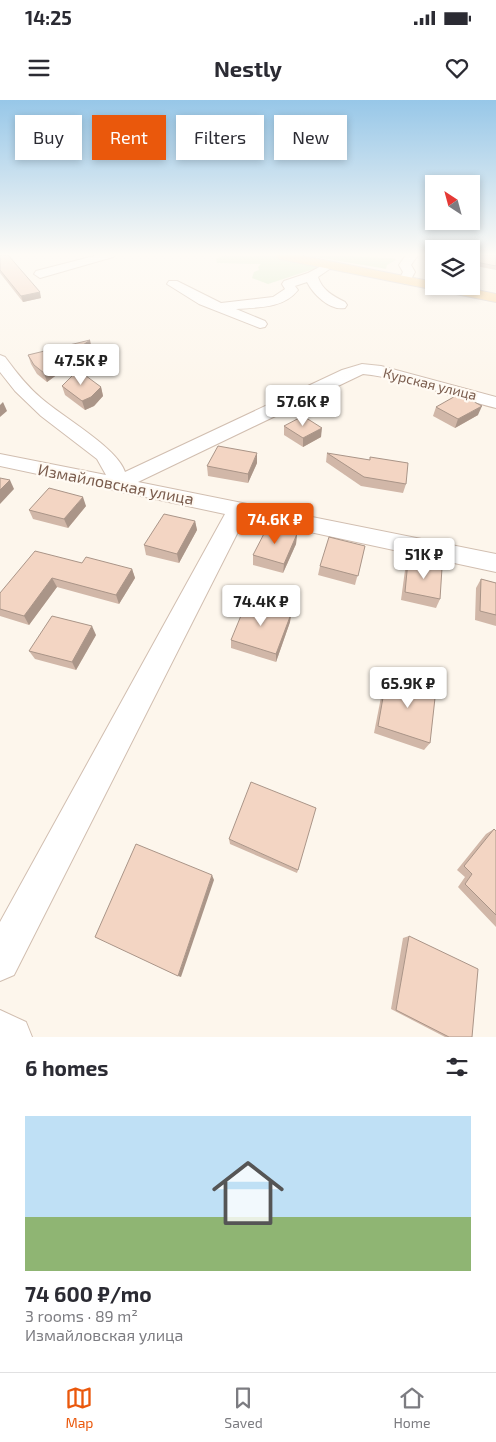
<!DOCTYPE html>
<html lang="en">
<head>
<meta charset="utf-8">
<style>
	body { margin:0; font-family:"Exo 2",sans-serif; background:#f2f2f3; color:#2b2b33; height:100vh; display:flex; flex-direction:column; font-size:19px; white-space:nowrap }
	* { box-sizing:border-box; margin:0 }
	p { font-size:16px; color:#7c7c81 }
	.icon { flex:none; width:28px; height:28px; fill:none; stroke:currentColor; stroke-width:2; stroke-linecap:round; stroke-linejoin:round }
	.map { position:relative; height:937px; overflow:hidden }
	.panel { display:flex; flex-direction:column; background:#fff; flex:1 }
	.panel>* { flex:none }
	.hud { position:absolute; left:15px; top:15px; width:466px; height:45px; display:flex; gap:10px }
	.needle { width:32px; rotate:324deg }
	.controls { position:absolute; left:425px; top:75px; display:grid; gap:10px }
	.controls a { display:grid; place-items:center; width:55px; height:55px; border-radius:0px; background:#fff; box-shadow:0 2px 8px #0003; font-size:25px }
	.price { position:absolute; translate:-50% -42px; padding:0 11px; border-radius:5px; background:#fff; color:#222; font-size:16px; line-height:32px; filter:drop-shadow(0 1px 2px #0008) }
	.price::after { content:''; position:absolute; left:50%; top:30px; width:15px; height:11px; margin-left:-8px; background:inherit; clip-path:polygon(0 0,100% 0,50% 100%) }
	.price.selected { background:#ea580c; color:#fff }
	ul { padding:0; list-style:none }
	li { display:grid; align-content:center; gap:10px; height:265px; padding:0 25px }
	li+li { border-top:1px solid #e1e1e2 }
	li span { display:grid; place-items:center; height:155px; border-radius:0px; color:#555 }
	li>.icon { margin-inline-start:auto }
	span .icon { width:90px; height:90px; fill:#fffc; stroke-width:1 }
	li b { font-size:21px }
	h2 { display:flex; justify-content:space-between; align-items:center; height:60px; padding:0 25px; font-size:21px }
	.tag { padding:0 18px; border-radius:0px; background:#fff; box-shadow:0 2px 8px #0003; font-size:18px; line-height:45px }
	.tag.selected { background:#ea580c; color:#fff }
	.status { display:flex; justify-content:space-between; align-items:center; height:35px; padding:0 25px; background:#fff; direction:ltr }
	.status svg { height:14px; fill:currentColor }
	header { display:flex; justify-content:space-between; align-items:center; height:65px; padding:0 25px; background:#fff; font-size:22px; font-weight:700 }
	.tab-bar { display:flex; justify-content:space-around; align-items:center; height:70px; border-top:1px solid #e1e1e2; background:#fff; font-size:14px; color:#7c7c81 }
	.tab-bar a { display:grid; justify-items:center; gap:2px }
	.tab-bar .selected { color:#ea580c }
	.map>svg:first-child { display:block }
</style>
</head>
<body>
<div class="status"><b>14:25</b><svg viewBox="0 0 49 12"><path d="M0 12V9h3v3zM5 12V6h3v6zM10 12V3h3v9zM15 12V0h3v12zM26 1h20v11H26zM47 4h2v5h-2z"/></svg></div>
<header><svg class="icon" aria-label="menu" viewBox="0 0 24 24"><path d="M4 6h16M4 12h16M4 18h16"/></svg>Nestly<svg class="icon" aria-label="heart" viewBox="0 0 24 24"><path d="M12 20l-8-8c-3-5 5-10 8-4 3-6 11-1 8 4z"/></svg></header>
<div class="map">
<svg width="496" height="937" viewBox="0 0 496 937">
	<rect width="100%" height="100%" fill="#fdf6ec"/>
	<g fill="#d8ecc9">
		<polygon points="224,155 252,157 266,155 320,167 268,184 252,178 254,172 259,170 258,167 261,164 217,163 216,159"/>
		<polygon points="304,155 393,158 396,160 387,165 386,169 381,168"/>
	</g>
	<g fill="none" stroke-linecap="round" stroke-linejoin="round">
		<g stroke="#d1beb0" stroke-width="2">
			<g id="minor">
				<polygon points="98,155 115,155 113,157 40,178 34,174 36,171"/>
				<polygon points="406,155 418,155 411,165 415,172 409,183 405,184 399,180 403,172 399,165"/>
				<path d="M325 164 331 168 318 177C322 190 333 196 345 202L347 205 345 208C330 211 313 194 307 182L295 186 298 190C283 209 258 207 236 209L265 221 267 224 265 227 260 228 199 204 167 184 169 181H177L221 203 273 197 285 189 282 184 284 181 308 173Z"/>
				<path d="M0 255 5 257C16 272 27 286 41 298 61 316 118 348 125 372L342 270 362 264 381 266 496 297V308C451 297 409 279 363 274L138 382 496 454V472L245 418 14 875 0 881V822L225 414 0 366V354L106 375 97 359 41 316 15 291 0 272Z"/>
				<polygon points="0,910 26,922 32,937 0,937"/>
			</g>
		</g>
		<g stroke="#dad1cd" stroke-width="2">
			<polygon id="major" points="274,155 298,155 434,182 434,186 458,186 496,194 496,202 280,159"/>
		</g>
		<use href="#minor" fill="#fff" fill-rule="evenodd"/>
		<use href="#major" fill="#fbd9a5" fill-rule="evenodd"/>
	</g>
	<g fill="#d1b7a8">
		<polygon points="0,155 41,198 23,202 0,173"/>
		<polygon points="471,155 496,155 496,170 471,165"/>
		<polygon points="92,249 47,282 37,274 31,264 28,255"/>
		<polygon points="62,286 101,287 103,296 94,306 85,310 65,295"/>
		<polygon points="436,307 478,315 455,328 433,316"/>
		<polygon points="284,326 321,337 303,347 284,335"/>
		<polygon points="327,353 406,384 403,393 361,386 326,362"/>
		<polygon points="257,363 248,383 208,376 207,366"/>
		<polygon points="86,406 68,428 33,419 29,410"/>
		<polygon points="195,421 197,430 179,463 146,455 144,445"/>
		<polygon points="297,434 296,444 283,473 253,465 253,455"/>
		<polygon points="365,446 355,485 318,475 320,466"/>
		<polygon points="408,461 440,499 436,508 401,500 405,470"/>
		<polygon points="82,463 132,469 135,478 119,504 57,487 29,525 0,516 0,493"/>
		<polygon points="481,479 496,483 496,526 475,520 476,488"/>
		<polygon points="291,514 290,522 276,562 231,548 231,540"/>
		<polygon points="96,535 76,570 35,559 29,551"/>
		<polygon points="387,575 430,643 424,650 374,633 384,582"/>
		<polygon points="494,729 496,731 496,827 458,787 465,777 457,770 486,734"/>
		<polygon points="229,739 298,770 297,773 230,744"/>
		<polygon points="409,836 472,937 445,937 391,909 403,838"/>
	</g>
	<g fill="#aa9588">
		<polygon points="40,192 41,198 23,202 21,196"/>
		<polygon points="90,240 92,249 47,282 44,273"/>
		<polygon points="101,287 103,296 94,306 85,310 82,301"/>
		<polygon points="3,302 7,311 0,317 0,305"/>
		<polygon points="482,306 478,315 455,328 458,319"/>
		<polygon points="322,328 321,337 303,347 303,338"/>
		<polygon points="257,353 257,363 248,383 248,374"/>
		<polygon points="10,380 14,389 0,404 0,390"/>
		<polygon points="83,397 86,406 68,428 64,419"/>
		<polygon points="195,421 197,430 179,463 177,454"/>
		<polygon points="297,434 296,444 283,473 284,464"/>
		<polygon points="132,469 135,478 119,504 116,495"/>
		<polygon points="52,478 57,487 29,525 24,516"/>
		<polygon points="291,514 290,522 276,562 276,554"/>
		<polygon points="92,526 96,535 76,570 72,562"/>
		<polygon points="212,775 214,780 181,877 178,876"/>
	</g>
	<g fill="#f3d5c3" stroke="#aa9588">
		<polygon points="0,155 8,155 40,192 21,196 0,170"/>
		<polygon points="471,155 496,155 496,166 471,161"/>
		<polygon points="90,240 44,273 34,265 28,255"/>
		<polygon points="78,270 101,287 91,297 82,301 62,286"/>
		<polygon points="459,294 482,306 458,319 436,307"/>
		<polygon points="303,316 322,328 303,338 284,326"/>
		<polygon points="218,346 257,353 248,374 207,366"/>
		<polygon points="327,353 370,360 370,357 408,363 406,384 364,377"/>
		<polygon points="0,378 10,380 0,390"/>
		<polygon points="49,388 83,397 64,419 29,410"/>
		<polygon points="164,414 195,421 177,454 144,445"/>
		<polygon points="268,426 297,434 284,464 253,455"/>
		<polygon points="329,437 365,446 358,476 320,466"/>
		<polygon points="35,451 82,463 86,457 132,469 116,495 52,478 24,516 0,509 0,493"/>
		<polygon points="408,461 442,468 440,499 405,492"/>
		<polygon points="481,479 496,483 496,515 480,511"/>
		<polygon points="247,501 291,514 276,554 231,540"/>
		<polygon points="52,516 92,526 72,562 29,551"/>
		<polygon points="387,575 436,589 430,643 378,626"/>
		<polygon points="251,682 316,708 298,770 229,739"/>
		<polygon points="494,729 496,731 496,815 465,784 472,774 464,766"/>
		<polygon points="136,744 212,775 178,876 95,837"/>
		<polygon points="409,836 478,869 472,937 449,937 396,910"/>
	</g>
	<linearGradient id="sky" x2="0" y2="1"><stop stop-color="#97c7e8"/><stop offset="0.54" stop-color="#fefbf6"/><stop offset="1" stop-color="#fefbf6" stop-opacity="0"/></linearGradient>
	<rect width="496" height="286" fill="url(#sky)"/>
	<g text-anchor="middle" stroke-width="4.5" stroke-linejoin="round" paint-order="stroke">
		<g font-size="14" fill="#7a5c4d" stroke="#fffaf3">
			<text transform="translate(430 284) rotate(14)" y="5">Курская улица</text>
		</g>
		<g font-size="16" fill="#7a5c4d" stroke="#fffaf3">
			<text transform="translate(116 384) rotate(11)" y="6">Измайловская улица</text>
		</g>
	</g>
</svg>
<div class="controls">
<a><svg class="needle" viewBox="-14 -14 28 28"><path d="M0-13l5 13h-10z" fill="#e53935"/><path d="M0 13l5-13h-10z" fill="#7c7c81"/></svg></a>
<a><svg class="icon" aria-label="layers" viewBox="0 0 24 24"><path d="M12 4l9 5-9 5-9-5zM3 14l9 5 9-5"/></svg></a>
</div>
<b class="price" style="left:81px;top:286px">47.5K ₽</b>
<b class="price" style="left:303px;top:327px">57.6K ₽</b>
<b class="price selected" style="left:275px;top:445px">74.6K ₽</b>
<b class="price" style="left:424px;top:480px">51K ₽</b>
<b class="price" style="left:261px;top:527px">74.4K ₽</b>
<b class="price" style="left:408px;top:609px">65.9K ₽</b>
<div class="hud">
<a class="tag">Buy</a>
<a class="tag selected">Rent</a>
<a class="tag">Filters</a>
<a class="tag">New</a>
</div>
</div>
<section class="panel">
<h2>6 homes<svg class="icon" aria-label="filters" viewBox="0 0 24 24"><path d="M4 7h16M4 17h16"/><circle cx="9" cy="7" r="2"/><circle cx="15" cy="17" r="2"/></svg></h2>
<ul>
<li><span style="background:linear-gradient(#bfe0f5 65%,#8fb573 0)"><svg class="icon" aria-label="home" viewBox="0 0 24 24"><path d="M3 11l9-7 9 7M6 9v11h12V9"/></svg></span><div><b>74 600 ₽/mo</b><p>3 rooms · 89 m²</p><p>Измайловская улица</p></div></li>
</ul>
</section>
<nav class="tab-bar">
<a class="selected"><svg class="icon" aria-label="map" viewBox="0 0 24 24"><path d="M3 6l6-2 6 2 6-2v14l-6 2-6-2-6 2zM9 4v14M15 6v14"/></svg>Map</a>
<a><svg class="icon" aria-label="saved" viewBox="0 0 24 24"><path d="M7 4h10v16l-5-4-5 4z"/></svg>Saved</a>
<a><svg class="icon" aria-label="home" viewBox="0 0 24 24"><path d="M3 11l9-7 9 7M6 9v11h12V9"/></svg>Home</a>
</nav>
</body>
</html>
